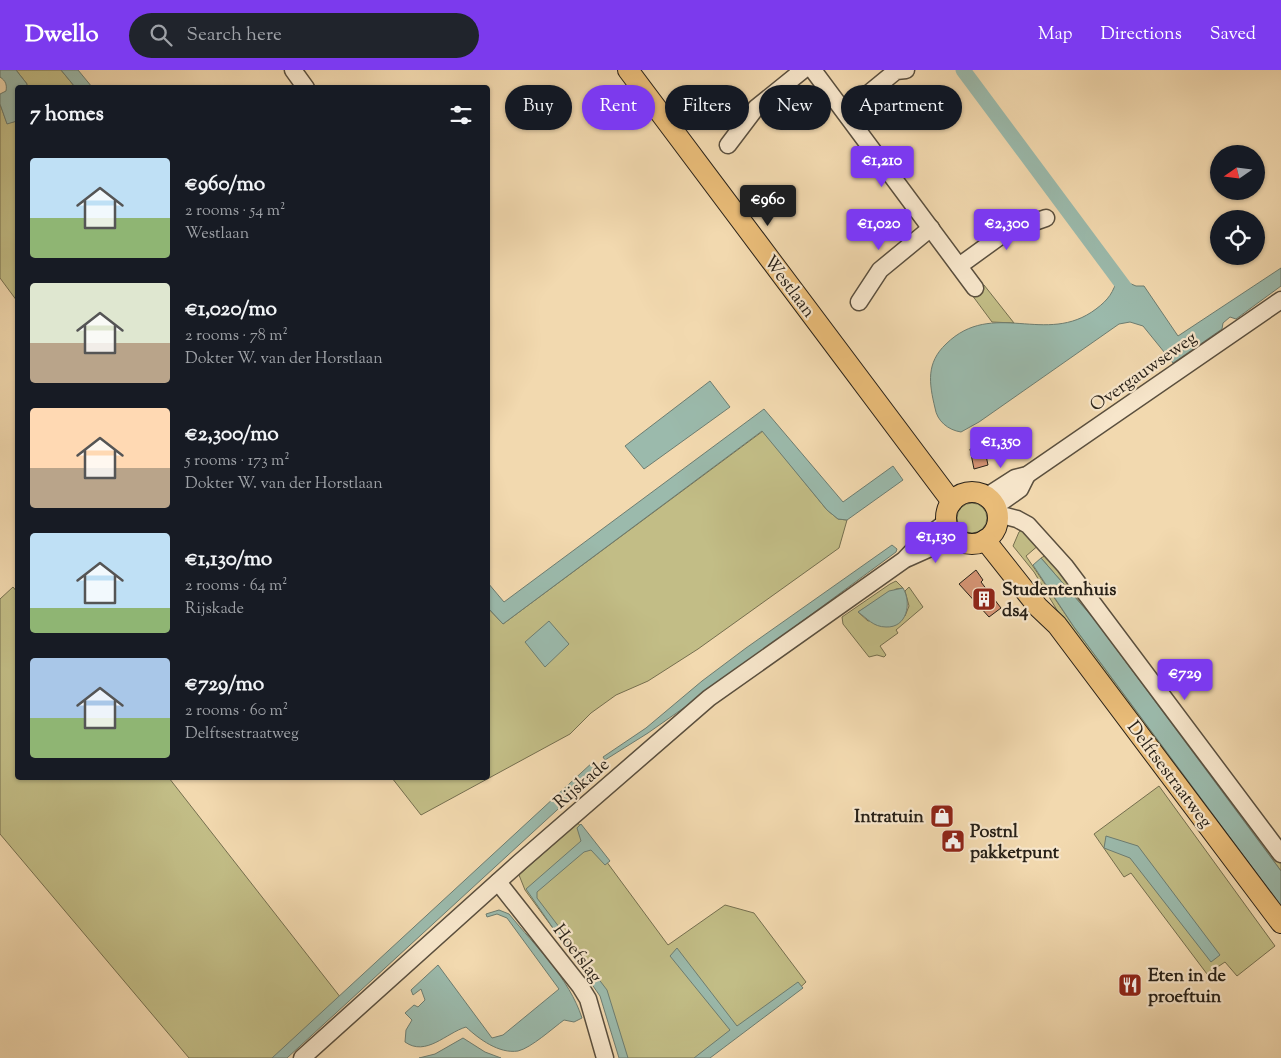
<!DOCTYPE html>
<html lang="en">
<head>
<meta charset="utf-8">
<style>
	body { margin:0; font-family:"Sorts Mill Goudy",serif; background:#20242c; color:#f1f3f6; height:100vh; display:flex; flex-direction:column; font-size:19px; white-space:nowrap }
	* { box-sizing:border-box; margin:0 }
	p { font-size:16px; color:#9ea1a6 }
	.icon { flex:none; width:28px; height:28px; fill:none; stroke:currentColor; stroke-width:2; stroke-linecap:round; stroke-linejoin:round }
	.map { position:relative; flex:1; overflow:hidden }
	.panel { position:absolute; left:15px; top:15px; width:475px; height:695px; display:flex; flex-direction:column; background:#171b24; border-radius:5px; box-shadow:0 1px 4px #0004 }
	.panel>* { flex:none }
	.guide { position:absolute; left:505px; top:15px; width:475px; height:45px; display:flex; gap:10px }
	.needle { width:32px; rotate:256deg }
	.fabs { position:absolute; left:1210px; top:75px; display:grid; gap:10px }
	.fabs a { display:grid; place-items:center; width:55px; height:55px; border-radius:50%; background:#171b24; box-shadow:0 1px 4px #0004; font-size:25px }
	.price { position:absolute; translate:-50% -42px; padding:0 11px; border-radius:5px; background:#7c3aed; color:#fff; font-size:16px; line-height:32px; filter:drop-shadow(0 1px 2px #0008) }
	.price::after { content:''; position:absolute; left:50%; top:30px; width:15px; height:11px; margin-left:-8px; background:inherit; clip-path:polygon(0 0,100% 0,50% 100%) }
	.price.active { background:#222; color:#fff }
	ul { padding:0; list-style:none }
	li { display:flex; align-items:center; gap:15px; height:125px; padding:0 15px }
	li span { display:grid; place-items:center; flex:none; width:140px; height:100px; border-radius:5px; color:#555 }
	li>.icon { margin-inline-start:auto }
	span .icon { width:60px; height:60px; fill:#fffc; stroke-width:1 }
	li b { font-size:21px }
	h2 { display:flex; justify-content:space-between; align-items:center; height:60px; padding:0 15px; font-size:21px }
	.tag { padding:0 18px; border-radius:22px; background:#171b24; box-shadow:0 1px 4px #0004; font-size:18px; line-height:45px }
	.tag.active { background:#7c3aed; color:#fff }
	header { display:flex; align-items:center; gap:30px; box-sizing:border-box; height:70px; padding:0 25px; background:#7c3aed; color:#fff }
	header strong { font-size:24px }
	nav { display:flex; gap:28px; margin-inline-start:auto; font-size:18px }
	.search { width:350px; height:45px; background:#20242c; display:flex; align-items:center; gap:12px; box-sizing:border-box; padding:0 18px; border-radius:28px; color:#9ea1a6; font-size:19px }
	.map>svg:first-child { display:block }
</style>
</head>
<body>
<header>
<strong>Dwello</strong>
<div class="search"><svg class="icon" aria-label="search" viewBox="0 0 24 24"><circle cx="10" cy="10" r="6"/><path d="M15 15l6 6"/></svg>Search here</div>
<nav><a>Map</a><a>Directions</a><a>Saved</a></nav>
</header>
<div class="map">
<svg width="1281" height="988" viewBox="0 0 1281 988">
	<rect width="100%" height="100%" fill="#f2d9af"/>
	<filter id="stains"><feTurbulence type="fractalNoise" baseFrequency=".004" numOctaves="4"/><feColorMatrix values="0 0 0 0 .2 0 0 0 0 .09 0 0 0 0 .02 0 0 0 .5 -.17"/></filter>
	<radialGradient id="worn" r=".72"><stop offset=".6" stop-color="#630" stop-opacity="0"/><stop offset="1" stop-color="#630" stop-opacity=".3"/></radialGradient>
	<g fill="#c2bd86" stroke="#756f4f">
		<polygon points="16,0 61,0 75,17 26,17 27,14"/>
		<polygon points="0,34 7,53 17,51 17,231 0,208"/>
		<polygon points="984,215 1014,253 992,252 972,225"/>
		<polygon points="763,361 827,440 838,449 847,450 839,478 698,579 648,611 616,625 591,643 570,664 421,745 392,708 488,708 488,538 503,554"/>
		<circle cx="972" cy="448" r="15"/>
		<polygon points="1023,459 1040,474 1026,486 1074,557 1281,836 1281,842 1066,555 1034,502 1013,476 1019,462"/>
		<polygon points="1048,484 1281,793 1281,801 1094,549 1041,488"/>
		<polygon points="896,511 903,518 896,519 858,542 868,551 905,546 909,536 905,521 909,517 923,537 896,560 898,563 880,576 886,585 884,587 877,585 869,587 843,554 842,547 890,514"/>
		<polygon points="13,517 18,523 18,708 169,708 341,928 276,988 189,988 0,764 0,529"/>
		<polygon points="1159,716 1275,876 1237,906 1225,892 1207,904 1131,803 1124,807 1094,764"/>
		<polygon points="578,753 668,875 725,835 754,843 806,912 793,924 705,988 621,988 601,924 525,820 519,805"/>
	</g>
	<g fill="#9bbaac" stroke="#6d7d71">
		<path d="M0 0H16L27 14 26 17 18 18 17 51 7 54 0 34V24L6 21C7 15 6 11 0 7Z"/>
		<polygon points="61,0 78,0 92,17 75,17"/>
		<path d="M1281 198V216L1236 249 1230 247 1223 253 1222 259 1173 293 1143 256 1130 252 1119 254 979 352 961 362C948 360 937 351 935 338 929 313 926 293 946 274 993 228 1046 277 1096 239 1108 230 1114 222 1117 208L1136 216H1144L1178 266Z"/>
		<polygon points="710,311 730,337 644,399 625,376"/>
		<polygon points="764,339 843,432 893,396 903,410 847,450 838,449 827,440 762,361 503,554 488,538 488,513 504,532"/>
		<polygon points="892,475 897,479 896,482 702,625 648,663 605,690 603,687 646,658 702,611 746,578"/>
		<polygon points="1041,488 1094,549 1281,801 1281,836 1074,557 1033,495"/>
		<path d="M903 518C912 533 907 558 886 557 873 557 867 548 858 542L889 521Z"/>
		<polygon points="549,551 569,574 545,597 525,572"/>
		<polygon points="594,691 597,695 593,707 287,988 272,988"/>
		<polygon points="581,754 610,791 605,795 591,780 584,782 537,822 537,828 607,920 628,988 619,988 600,926 526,819 581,771 577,758"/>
		<polygon points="1106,766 1138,776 1220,885 1211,892 1130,788 1104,778"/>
		<path d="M499 840 509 844C536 877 569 908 582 948L574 952 564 950C553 958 531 978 518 981 499 984 479 969 466 957 446 963 426 987 405 972L406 960 412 950 405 943 414 935 418 937 425 930 421 919 413 925 411 920 438 895 492 968 503 965 559 919 507 848 497 844 487 847 486 844Z"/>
		<polygon points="677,878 737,956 798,912 803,918 710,988 694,988 730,960 670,886"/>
		<polygon points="463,968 485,982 501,988 419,988 435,984"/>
	</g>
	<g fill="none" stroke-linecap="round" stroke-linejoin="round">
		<polyline stroke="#9bbaac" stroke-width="15" points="963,0 1131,226"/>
	</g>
	<g fill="#d59474" stroke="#282118">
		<polygon points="984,376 988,395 974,399 970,379"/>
		<polygon points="976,500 983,510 981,512 1001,538 989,547 959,514"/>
	</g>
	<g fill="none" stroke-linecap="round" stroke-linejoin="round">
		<g stroke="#5a4f3e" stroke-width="19">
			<g id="minor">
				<polyline points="293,0 306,18"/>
				<polyline points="813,0 975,218"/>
				<polyline points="846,42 896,1 906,0"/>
				<polyline points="728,75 756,38 803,0"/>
				<polyline points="959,196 1006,162 1046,148"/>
				<polyline points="859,232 880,200 931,158"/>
				<polyline points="987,426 1015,408 1027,405 1281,230"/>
				<polyline points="996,436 1020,419 1027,405"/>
				<polyline points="998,444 1017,449 1028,455 1065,496 1281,784"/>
				<polyline points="908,488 955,467"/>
				<polyline points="498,812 580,916 588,929 605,988"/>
				<polyline points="302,988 520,792 709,628 904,490 923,470 946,452"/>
			</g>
		</g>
		<g stroke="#282118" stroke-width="22">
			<g id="major">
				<polyline points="628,0 952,432"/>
				<circle cx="972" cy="448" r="26"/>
				<polyline points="985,470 1038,537 1057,555 1281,853"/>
			</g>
		</g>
		<use href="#minor" stroke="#f7e6cb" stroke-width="16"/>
		<use href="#major" stroke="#e9bc78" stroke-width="20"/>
	</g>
	<defs>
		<g id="building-square" transform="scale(1.25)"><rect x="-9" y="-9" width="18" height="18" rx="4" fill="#8f2418" stroke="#f7e6cb"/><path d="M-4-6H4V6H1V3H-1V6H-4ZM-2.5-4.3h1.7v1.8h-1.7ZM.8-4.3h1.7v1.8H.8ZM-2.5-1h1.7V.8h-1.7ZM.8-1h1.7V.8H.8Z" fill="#fff"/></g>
		<g id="shop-square" transform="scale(1.25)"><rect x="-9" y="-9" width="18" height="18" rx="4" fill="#8f2418" stroke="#f7e6cb"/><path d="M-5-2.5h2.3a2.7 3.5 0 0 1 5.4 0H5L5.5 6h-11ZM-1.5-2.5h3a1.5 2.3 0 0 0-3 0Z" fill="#fff"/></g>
		<g id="civic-square" transform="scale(1.25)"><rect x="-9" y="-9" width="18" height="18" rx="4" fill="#8f2418" stroke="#f7e6cb"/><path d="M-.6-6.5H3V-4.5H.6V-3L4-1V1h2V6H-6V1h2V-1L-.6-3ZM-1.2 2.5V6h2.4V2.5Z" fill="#fff"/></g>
		<g id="restaurant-square" transform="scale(1.25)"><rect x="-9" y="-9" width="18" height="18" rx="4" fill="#8f2418" stroke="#f7e6cb"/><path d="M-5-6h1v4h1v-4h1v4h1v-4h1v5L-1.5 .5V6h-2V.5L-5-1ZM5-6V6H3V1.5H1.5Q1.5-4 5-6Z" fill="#fff"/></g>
	</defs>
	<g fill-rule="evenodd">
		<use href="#building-square" x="984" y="529"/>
		<use href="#shop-square" x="942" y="746"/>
		<use href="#civic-square" x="953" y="771"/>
		<use href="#restaurant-square" x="1130" y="915"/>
	</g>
	<g text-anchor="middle" stroke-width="4.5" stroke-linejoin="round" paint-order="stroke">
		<g font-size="18" fill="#282118" stroke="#f7e6cb">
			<text transform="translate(790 216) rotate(53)" y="6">Westlaan</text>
			<text transform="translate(1143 301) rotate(-35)" y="6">Overgauwseweg</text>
			<text transform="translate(1170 704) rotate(53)" y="6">Delftsestraatweg</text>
			<text transform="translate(581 713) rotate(-41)" y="6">Rijskade</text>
			<text transform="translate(578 883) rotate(53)" y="6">Hoefslag</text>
		</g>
		<g font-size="18" font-weight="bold" fill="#282118" stroke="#f7e6cb" text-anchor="start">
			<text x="1002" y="525">Studentenhuis<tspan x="1002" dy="21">ds4</tspan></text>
			<text x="924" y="752" text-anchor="end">Intratuin</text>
			<text x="970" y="767">Postnl<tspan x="970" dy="21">pakketpunt</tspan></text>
			<text x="1148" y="911">Eten in de<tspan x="1148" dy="21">proeftuin</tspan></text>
		</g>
	</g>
	<rect width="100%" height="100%" filter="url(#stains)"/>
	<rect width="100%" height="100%" fill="url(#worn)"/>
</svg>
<div class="fabs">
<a><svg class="needle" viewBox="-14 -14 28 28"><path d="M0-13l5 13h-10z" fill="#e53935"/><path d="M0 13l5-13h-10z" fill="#9ea1a6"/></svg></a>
<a><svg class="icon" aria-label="locate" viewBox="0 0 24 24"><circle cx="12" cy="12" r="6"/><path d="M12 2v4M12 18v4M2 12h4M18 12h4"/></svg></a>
</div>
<b class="price" style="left:882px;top:118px">€1,210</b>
<b class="price active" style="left:768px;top:157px">€960</b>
<b class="price" style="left:879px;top:181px">€1,020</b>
<b class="price" style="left:1007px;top:181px">€2,300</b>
<b class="price" style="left:1001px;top:399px">€1,350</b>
<b class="price" style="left:936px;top:494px">€1,130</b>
<b class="price" style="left:1185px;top:631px">€729</b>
<div class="guide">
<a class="tag">Buy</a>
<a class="tag active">Rent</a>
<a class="tag">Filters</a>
<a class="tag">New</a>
<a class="tag">Apartment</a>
</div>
<section class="panel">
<h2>7 homes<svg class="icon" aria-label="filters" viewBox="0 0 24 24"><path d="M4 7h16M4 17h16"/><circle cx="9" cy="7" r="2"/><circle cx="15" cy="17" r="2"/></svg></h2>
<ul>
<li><span style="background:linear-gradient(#bfe0f5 60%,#8fb573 0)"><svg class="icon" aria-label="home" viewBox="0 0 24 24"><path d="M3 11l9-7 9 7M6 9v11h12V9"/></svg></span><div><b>€960/mo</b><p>2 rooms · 54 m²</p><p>Westlaan</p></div></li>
<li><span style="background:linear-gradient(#dfe7d0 60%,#b9a48a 0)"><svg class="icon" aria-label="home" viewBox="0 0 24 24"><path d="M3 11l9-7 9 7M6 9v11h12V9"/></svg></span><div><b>€1,020/mo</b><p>2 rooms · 78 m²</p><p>Dokter W. van der Horstlaan</p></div></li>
<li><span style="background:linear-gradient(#ffd9b3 60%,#b9a48a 0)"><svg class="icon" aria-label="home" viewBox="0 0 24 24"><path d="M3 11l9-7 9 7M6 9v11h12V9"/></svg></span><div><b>€2,300/mo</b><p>5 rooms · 173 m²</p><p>Dokter W. van der Horstlaan</p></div></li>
<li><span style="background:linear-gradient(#bfe0f5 75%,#8fb573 0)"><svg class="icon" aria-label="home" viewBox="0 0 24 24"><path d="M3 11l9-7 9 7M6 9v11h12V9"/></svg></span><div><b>€1,130/mo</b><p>2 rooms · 64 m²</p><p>Rijskade</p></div></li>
<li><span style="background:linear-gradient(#a9c7e8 60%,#8fb573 0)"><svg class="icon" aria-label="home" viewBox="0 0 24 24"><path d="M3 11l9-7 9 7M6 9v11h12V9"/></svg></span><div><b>€729/mo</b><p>2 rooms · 60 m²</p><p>Delftsestraatweg</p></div></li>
</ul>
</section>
</div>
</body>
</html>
